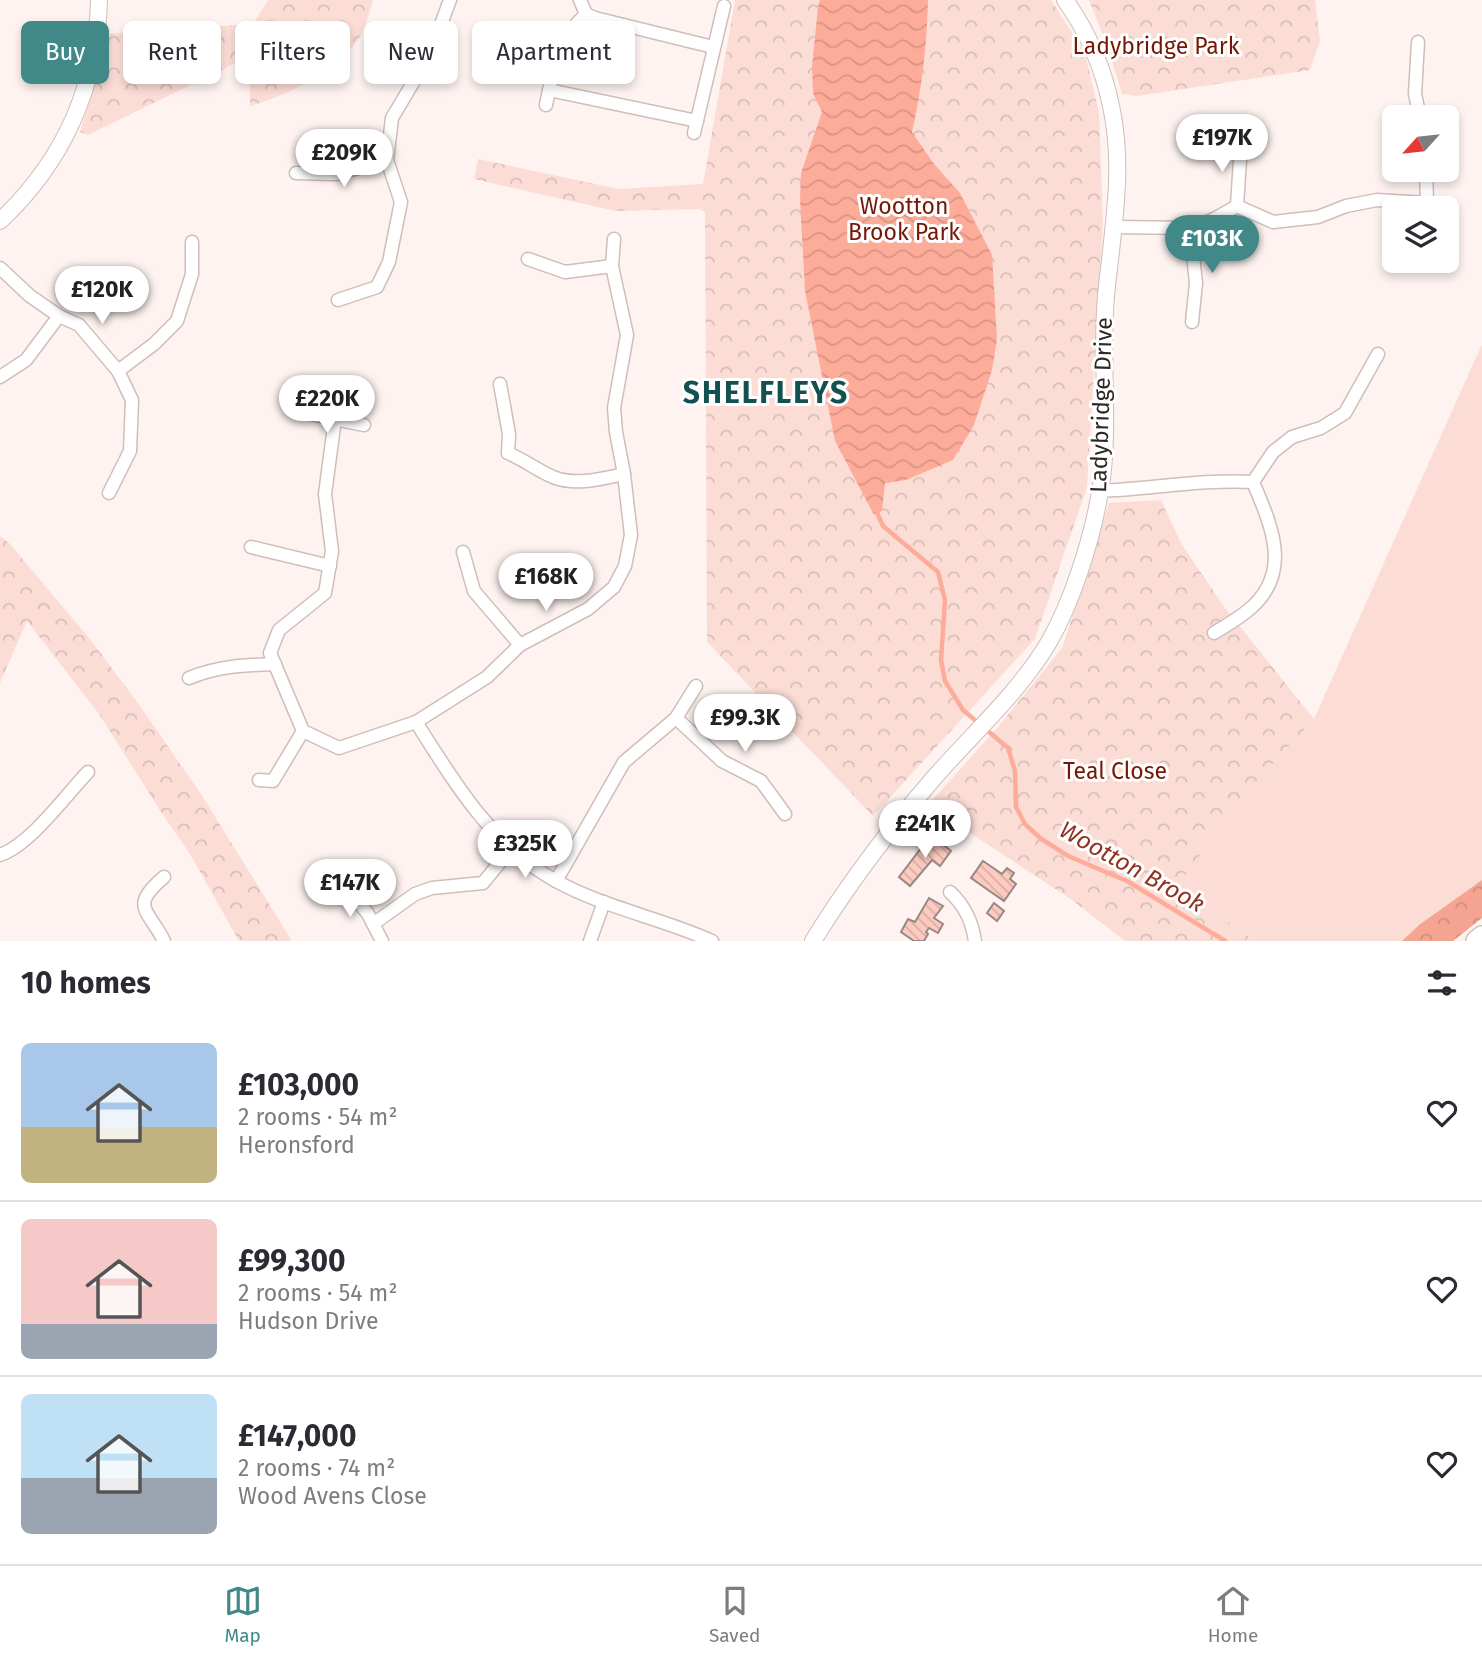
<!DOCTYPE html>
<html lang="en">
<head>
<meta charset="utf-8">
<style>
	body { margin:0; font-family:"Fira Sans",sans-serif; background:#f2f2f3; color:#2b2b33; height:100vh; display:flex; flex-direction:column; font-size:26px; white-space:nowrap }
	* { box-sizing:border-box; margin:0 }
	p { font-size:23px; color:#7c7c81 }
	.icon { flex:none; width:38px; height:38px; fill:none; stroke:currentColor; stroke-width:2; stroke-linecap:round; stroke-linejoin:round }
	.map { position:relative; height:941px; overflow:hidden }
	.drawer { display:flex; flex-direction:column; background:#fff; flex:1 }
	.drawer>* { flex:none }
	.hud { position:absolute; left:21px; top:21px; width:700px; height:63px; display:flex; gap:14px }
	.needle { width:46px; rotate:243deg }
	.buttons { position:absolute; left:1382px; top:105px; display:grid; gap:14px }
	.buttons a { display:grid; place-items:center; width:77px; height:77px; border-radius:10px; background:#fff; box-shadow:0 4px 10px #0003; font-size:35px }
	.price { position:absolute; translate:-50% -60px; padding:0 16px; border-radius:24px; background:#fff; color:#222; font-size:23px; line-height:46px; filter:drop-shadow(0 2px 4px #0008) }
	.price::after { content:''; position:absolute; left:50%; top:42px; width:21px; height:16px; margin-left:-10px; background:inherit; clip-path:polygon(0 0,100% 0,50% 100%) }
	.price.selected { background:#418988; color:#fff }
	ul { padding:0; list-style:none }
	li { display:flex; align-items:center; gap:21px; height:175px; padding:0 21px }
	li+li { border-top:2px solid #e1e1e2 }
	li span { display:grid; place-items:center; flex:none; width:196px; height:140px; border-radius:10px; color:#555 }
	li>.icon { margin-inline-start:auto }
	span .icon { width:84px; height:84px; fill:#fffc; stroke-width:1 }
	li b { font-size:30px }
	h2 { display:flex; justify-content:space-between; align-items:center; height:84px; padding:0 21px; font-size:30px }
	.pill { padding:0 24px; border-radius:10px; background:#fff; box-shadow:0 4px 10px #0003; font-size:24px; line-height:63px }
	.pill.selected { background:#418988; color:#fff }
	.tabs { display:flex; justify-content:space-around; align-items:center; height:98px; border-top:2px solid #e1e1e2; background:#fff; font-size:19px; color:#7c7c81 }
	.tabs a { display:grid; justify-items:center; gap:4px }
	.tabs .selected { color:#418988 }
	.map>svg:first-child { display:block }
</style>
</head>
<body>
<div class="map">
<svg width="1482" height="941" viewBox="0 0 1482 941">
	<defs>
		<pattern id="forest-crowns" width="20" height="18" patternUnits="userSpaceOnUse" patternTransform="scale(1.75)"><rect width="20" height="18" fill="#f5a492"/><path d="M2 6a3 3 0 1 1 6 0M12 15a3 3 0 1 1 6 0" fill="none" stroke="#d28d7e"/></pattern>
		<pattern id="park-crowns" width="20" height="18" patternUnits="userSpaceOnUse" patternTransform="scale(1.75)"><rect width="20" height="18" fill="#fcddd6"/><path d="M2 6a3 3 0 1 1 6 0M12 15a3 3 0 1 1 6 0" fill="none" stroke="#d8beb8"/></pattern>
		<pattern id="water-waves" width="16" height="10" patternUnits="userSpaceOnUse" patternTransform="scale(1.75)"><rect width="16" height="10" fill="#feac9a"/><path d="M0 5q4-4 8 0t8 0" fill="none" stroke="#da9485"/></pattern>
		<pattern id="building-back-hatch" width="6" height="6" patternUnits="userSpaceOnUse" patternTransform="scale(1.75)"><rect width="6" height="6" fill="#fdcabf"/><path d="M-1 5l2 2M0 0l6 6M5-1l2 2" fill="none" stroke="#d9aea4"/></pattern>
	</defs>
	<rect width="100%" height="100%" fill="#fef3f0"/>
	<polygon fill="#fcddd6" points="1482,344 1482,880 1419,925 1402,941 1255,941 1176,886 1254,784 1314,719"/>
	<polygon fill="url(#forest-crowns)" points="1482,880 1482,918 1453,941 1402,941 1419,925"/>
	<g fill="url(#park-crowns)">
		<path d="M268 0H373C370 10 367 22 363 31 346 67 287 96 250 106V56L88 135 80 132 102 60 103 34 253 24Z"/>
		<polygon points="735,0 1051,0 1085,53 1099,113 1103,223 1087,487 1035,639 873,816 707,642 705,212 700,209 615,211 474,179 478,159 619,189 703,184"/>
		<polygon points="1089,0 1315,0 1320,41 1310,70 1136,96 1122,94 1107,45"/>
		<polygon points="1161,500 1182,545 1225,608 1314,719 1254,784 1177,886 1255,941 1125,941 1072,900 928,805 998,727 1062,648 1109,503"/>
		<polygon points="0,536 9,543 90,639 135,699 201,794 292,941 239,941 190,854 161,812 99,714 27,621 0,683"/>
	</g>
	<path fill="url(#water-waves)" d="M820 0H928C927 44 922 89 912 132L934 164 960 193 992 255 997 339 992 370 974 425 953 460 906 480 885 483 882 511 874 515 835 441 805 291 800 198 801 173 822 112 813 93 812 66 818 7Z"/>
	<g fill="none" stroke-linecap="round" stroke-linejoin="round">
		<polyline stroke="#feac9a" stroke-width="4.5" points="875,508 883,526 938,572 945,600 941,660 945,681 963,710 1008,748 1015,771 1016,807 1025,824 1040,838 1068,856 1127,881 1225,941"/>
	</g>
	<g fill="url(#building-back-hatch)" stroke="#988884" stroke-width="2">
		<polygon points="931,835 951,851 940,866 932,860 910,886 899,877"/>
		<polygon points="983,861 1002,874 1007,868 1014,873 1010,879 1016,884 1004,901 971,878"/>
		<polygon points="929,898 943,906 934,918 943,924 938,933 929,928 926,932 928,934 924,941 914,941 901,932 908,919 915,922"/>
		<polygon points="994,903 1004,911 997,921 987,913"/>
	</g>
	<g fill="none" stroke-linecap="round" stroke-linejoin="round">
		<g stroke="#cfbeba" stroke-width="15">
			<g id="minor">
				<polyline points="586,14 595,18 713,47"/>
				<polyline points="1418,42 1415,94 1420,117"/>
				<polyline points="549,90 697,121"/>
				<path d="M546 105C553 70 558 40 586 14L580 0"/>
				<polyline points="694,133 724,6"/>
				<polyline points="296,173 336,174 387,160"/>
				<polyline points="1237,206 1273,222 1318,217 1346,206 1377,200 1427,203 1426,170"/>
				<polyline points="1237,206 1241,144"/>
				<polyline points="1115,227 1190,228 1214,219 1237,206"/>
				<polyline points="1190,228 1196,283 1192,322"/>
				<polyline points="528,259 565,272 612,266"/>
				<polyline points="0,268 30,296 59,316 79,325 118,371"/>
				<polyline points="338,300 377,287 389,262 401,202 387,160 392,118 430,54 450,0"/>
				<polyline points="0,377 26,360 59,316"/>
				<path d="M500 384 509 434 508 453C524 460 537 470 553 477 575 486 601 479 624 474"/>
				<polyline points="296,411 364,425"/>
				<polyline points="335,419 325,494 332,551 325,593 279,630 270,653 303,731 339,748 416,722 487,677 520,645 588,609 614,587 625,566 631,535 624,474 616,432 614,408 627,335 612,266 614,239"/>
				<path d="M1100 491C1152 489 1203 479 1253 482"/>
				<polyline points="109,493 130,451 132,400 118,371 154,344 177,321 192,274 192,242"/>
				<polyline points="251,547 330,566"/>
				<polyline points="463,552 474,591 520,645"/>
				<path d="M1214 633C1225 626 1236 620 1246 612 1294 575 1272 527 1253 482L1273 452 1292 437 1321 428 1345 413 1378 354"/>
				<path d="M189 678C218 666 244 665 275 664"/>
				<polyline points="676,718 722,761 761,781 785,814"/>
				<path d="M416 722C454 782 492 846 556 881 605 908 661 918 712 941"/>
				<polyline points="259,780 273,781 303,731"/>
				<path d="M0 855C30 845 65 796 88 772"/>
				<polyline points="556,881 624,762 676,718 696,686"/>
				<polyline points="343,883 368,914 382,941"/>
				<path d="M950 892C965 906 972 921 975 941"/>
				<polyline points="373,924 415,894 432,888 483,883 510,850"/>
				<path d="M164 941C148 909 129 907 164 877"/>
				<polyline points="590,941 604,902"/>
			</g>
		</g>
		<g stroke="#cfbeba" stroke-width="18">
			<g id="tertiary">
				<path d="M0 221C63 162 97 87 99 0"/>
				<path d="M813 941C848 884 889 830 933 779 972 734 1018 694 1049 642 1073 600 1092 539 1100 492 1111 429 1100 360 1106 296 1112 233 1125 169 1111 106 1103 67 1088 32 1065 0"/>
			</g>
		</g>
		<g stroke="#cfbeba" stroke-width="24">
			<polyline id="trunk" points="1477,941 1482,937"/>
		</g>
		<use href="#minor" stroke="#fff" stroke-width="12"/>
		<use href="#tertiary" stroke="#fff" stroke-width="16"/>
		<use href="#trunk" stroke="#fff" stroke-width="21"/>
	</g>
	<g text-anchor="middle" stroke-width="6" stroke-linejoin="round" paint-order="stroke">
		<g font-size="23" fill="#751704" stroke="#fff">
			<text x="1156" y="54">Ladybridge Park</text>
			<text x="904" y="214">Wootton<tspan x="904" dy="26">Brook Park</tspan></text>
			<text x="1115" y="779">Teal Close</text>
		</g>
		<g font-size="23" fill="#2e2726" stroke="#fff">
			<text transform="translate(1101 405) rotate(-88)" y="8">Ladybridge Drive</text>
		</g>
		<g font-size="24" font-style="italic" fill="#8f321f" stroke="#fff">
			<text transform="translate(1132 867) rotate(29)" y="8">Wootton Brook</text>
		</g>
		<g font-size="30" font-weight="bold" letter-spacing="2" fill="#135151" stroke="#fff">
			<text x="766" y="403">SHELFLEYS</text>
		</g>
	</g>
</svg>
<div class="buttons">
<a><svg class="needle" viewBox="-14 -14 28 28"><path d="M0-13l5 13h-10z" fill="#e53935"/><path d="M0 13l5-13h-10z" fill="#7c7c81"/></svg></a>
<a><svg class="icon" aria-label="layers" viewBox="0 0 24 24"><path d="M12 4l9 5-9 5-9-5zM3 14l9 5 9-5"/></svg></a>
</div>
<b class="price" style="left:1222px;top:174px">£197K</b>
<b class="price" style="left:344px;top:189px">£209K</b>
<b class="price selected" style="left:1212px;top:275px">£103K</b>
<b class="price" style="left:102px;top:326px">£120K</b>
<b class="price" style="left:327px;top:435px">£220K</b>
<b class="price" style="left:546px;top:613px">£168K</b>
<b class="price" style="left:745px;top:754px">£99.3K</b>
<b class="price" style="left:925px;top:860px">£241K</b>
<b class="price" style="left:525px;top:880px">£325K</b>
<b class="price" style="left:350px;top:919px">£147K</b>
<div class="hud">
<a class="pill selected">Buy</a>
<a class="pill">Rent</a>
<a class="pill">Filters</a>
<a class="pill">New</a>
<a class="pill">Apartment</a>
</div>
</div>
<section class="drawer">
<h2>10 homes<svg class="icon" aria-label="filters" viewBox="0 0 24 24"><path d="M4 7h16M4 17h16"/><circle cx="9" cy="7" r="2"/><circle cx="15" cy="17" r="2"/></svg></h2>
<ul>
<li><span style="background:linear-gradient(#a9c7e8 60%,#c2b280 0)"><svg class="icon" aria-label="home" viewBox="0 0 24 24"><path d="M3 11l9-7 9 7M6 9v11h12V9"/></svg></span><div><b>£103,000</b><p>2 rooms · 54 m²</p><p>Heronsford</p></div><svg class="icon" aria-label="heart" viewBox="0 0 24 24"><path d="M12 20l-8-8c-3-5 5-10 8-4 3-6 11-1 8 4z"/></svg></li>
<li><span style="background:linear-gradient(#f6c9c9 75%,#9aa5b1 0)"><svg class="icon" aria-label="home" viewBox="0 0 24 24"><path d="M3 11l9-7 9 7M6 9v11h12V9"/></svg></span><div><b>£99,300</b><p>2 rooms · 54 m²</p><p>Hudson Drive</p></div><svg class="icon" aria-label="heart" viewBox="0 0 24 24"><path d="M12 20l-8-8c-3-5 5-10 8-4 3-6 11-1 8 4z"/></svg></li>
<li><span style="background:linear-gradient(#bfe0f5 60%,#9aa5b1 0)"><svg class="icon" aria-label="home" viewBox="0 0 24 24"><path d="M3 11l9-7 9 7M6 9v11h12V9"/></svg></span><div><b>£147,000</b><p>2 rooms · 74 m²</p><p>Wood Avens Close</p></div><svg class="icon" aria-label="heart" viewBox="0 0 24 24"><path d="M12 20l-8-8c-3-5 5-10 8-4 3-6 11-1 8 4z"/></svg></li>
</ul>
</section>
<nav class="tabs">
<a class="selected"><svg class="icon" aria-label="map" viewBox="0 0 24 24"><path d="M3 6l6-2 6 2 6-2v14l-6 2-6-2-6 2zM9 4v14M15 6v14"/></svg>Map</a>
<a><svg class="icon" aria-label="saved" viewBox="0 0 24 24"><path d="M7 4h10v16l-5-4-5 4z"/></svg>Saved</a>
<a><svg class="icon" aria-label="home" viewBox="0 0 24 24"><path d="M3 11l9-7 9 7M6 9v11h12V9"/></svg>Home</a>
</nav>
</body>
</html>
